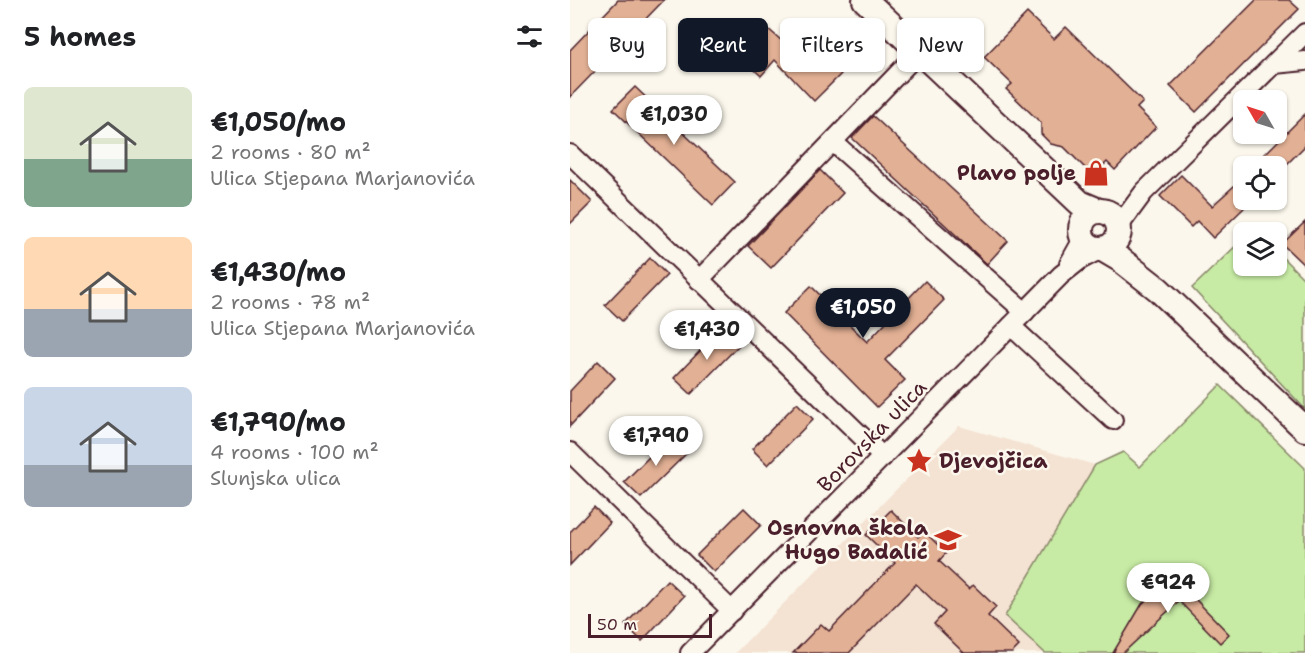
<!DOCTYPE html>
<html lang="en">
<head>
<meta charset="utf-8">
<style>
	body { margin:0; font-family:"Shantell Sans",sans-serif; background:#f2f2f2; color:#202124; height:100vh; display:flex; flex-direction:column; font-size:22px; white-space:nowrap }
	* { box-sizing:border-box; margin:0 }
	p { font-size:20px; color:#757577 }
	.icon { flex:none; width:33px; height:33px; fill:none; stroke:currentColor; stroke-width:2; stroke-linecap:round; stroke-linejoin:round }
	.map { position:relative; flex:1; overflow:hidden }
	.details { display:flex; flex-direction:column; background:#fff; width:570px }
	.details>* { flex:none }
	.hud { position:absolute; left:18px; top:18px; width:570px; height:54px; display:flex; gap:12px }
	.needle { width:39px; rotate:309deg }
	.controls { position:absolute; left:663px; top:90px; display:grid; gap:12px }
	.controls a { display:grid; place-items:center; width:54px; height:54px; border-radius:9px; background:#fff; box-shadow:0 2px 4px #0004; font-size:30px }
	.scale { position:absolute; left:18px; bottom:15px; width:124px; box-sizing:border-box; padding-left:6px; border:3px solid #4a1f2b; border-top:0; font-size:16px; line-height:21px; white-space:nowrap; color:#4a1f2b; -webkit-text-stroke:4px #fbf7ec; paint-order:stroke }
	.price { position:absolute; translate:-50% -51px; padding:0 14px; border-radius:21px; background:#fff; color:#222; font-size:20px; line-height:39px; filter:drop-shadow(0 2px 3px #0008) }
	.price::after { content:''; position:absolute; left:50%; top:36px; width:18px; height:14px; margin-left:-9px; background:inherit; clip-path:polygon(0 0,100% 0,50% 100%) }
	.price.on { background:#111827; color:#fff }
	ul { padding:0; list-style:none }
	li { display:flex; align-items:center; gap:18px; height:150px; padding:0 24px }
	li span { display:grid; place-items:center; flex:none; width:168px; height:120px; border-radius:9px; color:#555 }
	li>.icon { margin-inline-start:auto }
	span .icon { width:72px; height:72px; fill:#fffc; stroke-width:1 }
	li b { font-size:26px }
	h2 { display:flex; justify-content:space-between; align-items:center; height:72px; padding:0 24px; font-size:26px }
	.chip { padding:0 21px; border-radius:9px; background:#fff; box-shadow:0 2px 4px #0004; font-size:21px; line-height:54px }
	.chip.on { background:#111827; color:#fff }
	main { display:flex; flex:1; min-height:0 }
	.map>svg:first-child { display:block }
</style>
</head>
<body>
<main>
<section class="details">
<h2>5 homes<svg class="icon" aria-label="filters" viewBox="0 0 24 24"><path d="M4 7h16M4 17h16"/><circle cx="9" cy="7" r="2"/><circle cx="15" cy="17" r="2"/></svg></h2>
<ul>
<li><span style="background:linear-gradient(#dfe7d0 60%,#7fa58c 0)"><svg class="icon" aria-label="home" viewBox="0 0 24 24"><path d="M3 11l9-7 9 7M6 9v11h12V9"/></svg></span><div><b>€1,050/mo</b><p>2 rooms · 80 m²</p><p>Ulica Stjepana Marjanovića</p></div></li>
<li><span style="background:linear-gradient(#ffd9b3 60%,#9aa5b1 0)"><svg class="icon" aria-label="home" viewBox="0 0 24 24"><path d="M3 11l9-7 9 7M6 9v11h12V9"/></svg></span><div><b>€1,430/mo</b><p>2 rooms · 78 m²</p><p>Ulica Stjepana Marjanovića</p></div></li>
<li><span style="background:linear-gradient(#c9d6e8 65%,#9aa5b1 0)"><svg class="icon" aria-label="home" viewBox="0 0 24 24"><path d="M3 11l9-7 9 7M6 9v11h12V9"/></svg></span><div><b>€1,790/mo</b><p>4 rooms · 100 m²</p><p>Slunjska ulica</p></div></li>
</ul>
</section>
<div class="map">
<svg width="735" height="653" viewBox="0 0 735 653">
	<rect width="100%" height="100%" fill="#fbf7ec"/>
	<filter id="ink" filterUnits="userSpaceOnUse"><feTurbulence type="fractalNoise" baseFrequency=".0167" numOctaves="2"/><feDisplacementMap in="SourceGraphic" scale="12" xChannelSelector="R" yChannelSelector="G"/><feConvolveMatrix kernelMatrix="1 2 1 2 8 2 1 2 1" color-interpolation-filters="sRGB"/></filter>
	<g filter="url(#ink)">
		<polygon fill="#f4e2d2" points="389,426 525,465 435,616 475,653 165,653"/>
		<g fill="#c7eba4" stroke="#888568" stroke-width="1.5">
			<polygon points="673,239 674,266 706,266 707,252 735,280 735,409 622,288"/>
			<polygon points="650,385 735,468 735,653 475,653 435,616 525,465 553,452 570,467"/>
		</g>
		<g fill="#e2b094" stroke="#4a1f2b" stroke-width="1.5">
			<polygon points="48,0 94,0 0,97 0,50"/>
			<polygon points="686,0 719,0 729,9 626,112 600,86"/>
			<polygon points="457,13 484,39 496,27 573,102 567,108 586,127 545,170 537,162 523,176 494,147 481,144 471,134 471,123 436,89 442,84 414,57"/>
			<polygon points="196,27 220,48 232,36 271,74 244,101 205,60 191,76 170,56"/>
			<polygon points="65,87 165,182 143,205 43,109"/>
			<polygon points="735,114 735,146 715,166 683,166"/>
			<polygon points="303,116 438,241 417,264 282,138"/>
			<polygon points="250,170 273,193 201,268 178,246"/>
			<polygon points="611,175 642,206 674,177 674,208 643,238 627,221 621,227 590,196"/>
			<polygon points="0,180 22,202 0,224"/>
			<polygon points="735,222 735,266 712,244"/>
			<polygon points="80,258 97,275 52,321 35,305"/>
			<polygon points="355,281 374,300 315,360 335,380 307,407 214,313 241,286 297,342"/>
			<polygon points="152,328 169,345 121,394 104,378"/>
			<polygon points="28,361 45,378 0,426 0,391"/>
			<polygon points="227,403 243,419 198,465 182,449"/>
			<polygon points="100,436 117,453 71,498 54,482"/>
			<polygon points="24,507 40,523 0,565 0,532"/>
			<polygon points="174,508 191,525 144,572 127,555"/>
			<polygon points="321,510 348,537 354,531 376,553 369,561 399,589 403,585 426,607 418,616 449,646 442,653 394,653 364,624 375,612 346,584 279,653 223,653 251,624 259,631 325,563 296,535"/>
			<polygon points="603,576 659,634 650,643 609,601 553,653 543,653 572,604"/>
			<polygon points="97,580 114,596 72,641 55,625"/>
		</g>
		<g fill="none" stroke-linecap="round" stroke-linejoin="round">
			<g stroke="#4a1f2b" stroke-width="22">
				<g id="minor">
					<polyline points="704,64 735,61"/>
					<polyline points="263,142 455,312"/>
					<polyline points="0,154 313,457"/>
					<polyline points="549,226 574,192 735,33"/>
					<polyline points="499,264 513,239"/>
					<polyline points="129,280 349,52"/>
					<polyline points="441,326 543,420"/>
					<polyline points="0,452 162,611"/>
					<polyline points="120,653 491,275 510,260 529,250"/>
				</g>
			</g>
			<g stroke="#4a1f2b" stroke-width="28">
				<g id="major">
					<polyline points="295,0 510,203 529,211"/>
					<circle cx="530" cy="230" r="19"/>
					<polyline points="534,250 551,260 588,289 735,429"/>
				</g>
			</g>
			<use href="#minor" stroke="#fbf7ec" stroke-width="18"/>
			<use href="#major" stroke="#fbf7ec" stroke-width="24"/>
		</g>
	</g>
	<defs>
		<g id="shop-bare" transform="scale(2.07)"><path d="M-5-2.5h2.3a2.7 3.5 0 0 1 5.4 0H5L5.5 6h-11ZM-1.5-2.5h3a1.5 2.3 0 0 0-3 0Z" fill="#c8321e" stroke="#fbf7ec" stroke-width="2.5" paint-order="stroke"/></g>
		<g id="sight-bare" transform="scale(2.07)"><path d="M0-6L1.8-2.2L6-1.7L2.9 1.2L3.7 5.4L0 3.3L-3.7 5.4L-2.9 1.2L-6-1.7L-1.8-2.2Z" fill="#c8321e" stroke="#fbf7ec" stroke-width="2.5" paint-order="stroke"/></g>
		<g id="school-bare" transform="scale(2.07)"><path d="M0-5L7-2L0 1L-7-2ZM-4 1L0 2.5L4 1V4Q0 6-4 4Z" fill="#c8321e" stroke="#fbf7ec" stroke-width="2.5" paint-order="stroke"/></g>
	</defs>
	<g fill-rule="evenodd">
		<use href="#shop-bare" x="526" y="173"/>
		<use href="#sight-bare" x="349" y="461"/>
		<use href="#school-bare" x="378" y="540"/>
	</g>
	<g text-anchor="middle" stroke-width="5" stroke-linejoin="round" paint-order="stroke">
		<g font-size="21" font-weight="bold" fill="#4a1f2b" stroke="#fbf7ec" text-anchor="end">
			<text x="506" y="180">Plavo polje</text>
			<text x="369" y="468" text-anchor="start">Djevojčica</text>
			<text x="358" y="535">Osnovna škola<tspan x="358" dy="24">Hugo Badalić</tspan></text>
		</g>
		<g font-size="21" fill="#4a1f2b" stroke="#fbf7ec">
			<text transform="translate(302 436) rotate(-46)" y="7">Borovska ulica</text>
		</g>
	</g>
</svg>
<div class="controls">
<a><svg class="needle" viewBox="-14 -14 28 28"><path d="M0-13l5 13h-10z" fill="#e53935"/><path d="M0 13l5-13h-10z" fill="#757577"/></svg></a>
<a><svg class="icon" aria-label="locate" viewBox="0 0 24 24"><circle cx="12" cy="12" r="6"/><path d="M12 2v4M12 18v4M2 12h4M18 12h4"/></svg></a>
<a><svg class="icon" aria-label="layers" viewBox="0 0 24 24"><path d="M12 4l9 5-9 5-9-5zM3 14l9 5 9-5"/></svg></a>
</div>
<div class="scale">50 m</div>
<b class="price" style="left:104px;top:146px">€1,030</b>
<b class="price on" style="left:293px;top:339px">€1,050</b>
<b class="price" style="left:137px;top:361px">€1,430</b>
<b class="price" style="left:86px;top:467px">€1,790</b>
<b class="price" style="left:598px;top:614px">€924</b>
<div class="hud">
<a class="chip">Buy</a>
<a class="chip on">Rent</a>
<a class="chip">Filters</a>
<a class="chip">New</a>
</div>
</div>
</main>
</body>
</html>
